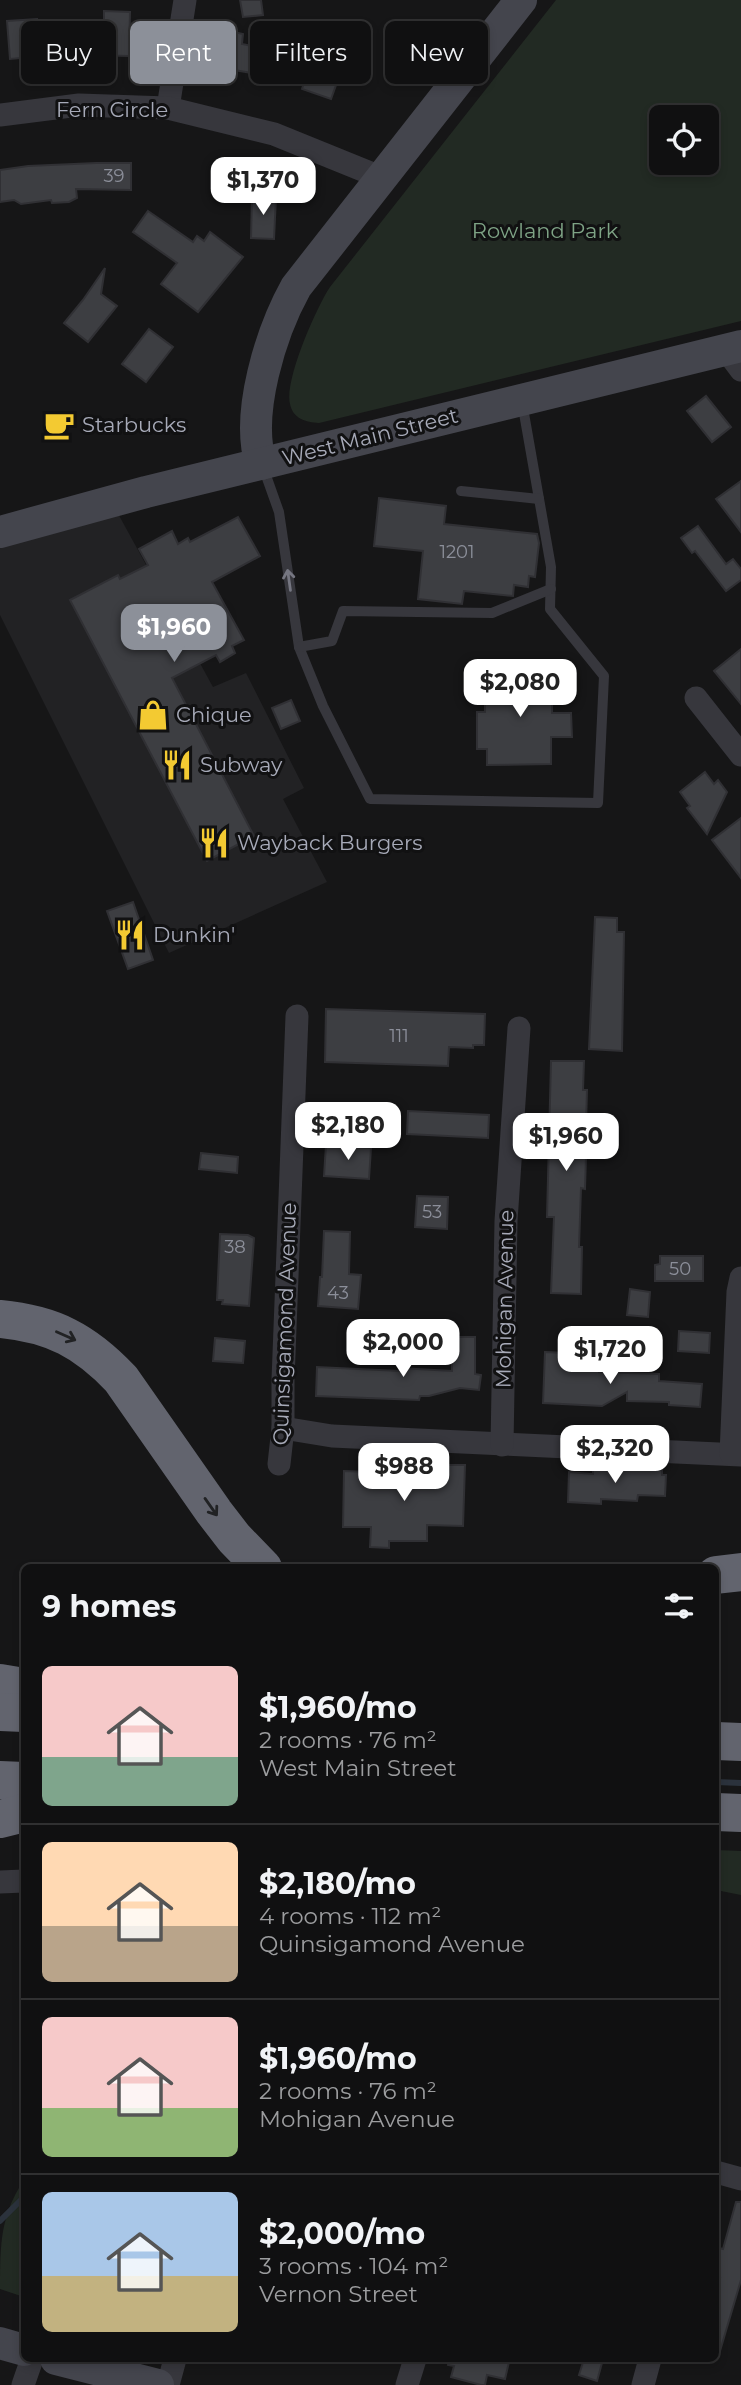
<!DOCTYPE html>
<html lang="en">
<head>
<meta charset="utf-8">
<style>
	body { margin:0; font-family:Montserrat,sans-serif; background:#19191a; color:#f1f3f6; height:100vh; display:flex; flex-direction:column; font-size:26px; white-space:nowrap }
	* { box-sizing:border-box; margin:0 }
	p { font-size:23px; color:#9c9d9f }
	.icon { flex:none; width:38px; height:38px; fill:none; stroke:currentColor; stroke-width:2; stroke-linecap:round; stroke-linejoin:round }
	.map { position:relative; flex:1; overflow:hidden }
	.details { position:absolute; left:21px; top:1564px; width:698px; height:798px; display:flex; flex-direction:column; background:#101011; border-radius:10px; box-shadow:0 4px 10px #0003,0 0 0 2px #303031 }
	.details>* { flex:none }
	.top-card { position:absolute; left:21px; top:21px; width:700px; height:63px; display:flex; gap:14px }
	.tools { position:absolute; left:649px; top:105px; display:grid; gap:14px }
	.tools a { display:grid; place-items:center; width:70px; height:70px; border-radius:10px; background:#101011; box-shadow:0 4px 10px #0003,0 0 0 2px #303031; font-size:35px }
	.price { position:absolute; translate:-50% -60px; padding:0 16px; border-radius:14px; background:#fff; color:#222; font-size:23px; line-height:46px; filter:drop-shadow(0 2px 4px #0008) }
	.price::after { content:''; position:absolute; left:50%; top:42px; width:21px; height:16px; margin-left:-10px; background:inherit; clip-path:polygon(0 0,100% 0,50% 100%) }
	.price.current { background:#8c9099; color:#fff }
	ul { padding:0; list-style:none }
	li { display:flex; align-items:center; gap:21px; height:175px; padding:0 21px }
	li+li { border-top:2px solid #303031 }
	li span { display:grid; place-items:center; flex:none; width:196px; height:140px; border-radius:10px; color:#555 }
	li>.icon { margin-inline-start:auto }
	span .icon { width:84px; height:84px; fill:#fffc; stroke-width:1 }
	li b { font-size:30px }
	h2 { display:flex; justify-content:space-between; align-items:center; height:84px; padding:0 21px; font-size:30px }
	.pill { padding:0 24px; border-radius:10px; background:#101011; box-shadow:0 4px 10px #0003,0 0 0 2px #303031; font-size:24px; line-height:63px }
	.pill.current { background:#8c9099; color:#fff }
	.map>svg:first-child { display:block }
</style>
</head>
<body>
<div class="map">
<svg width="741" height="2385" viewBox="0 0 741 2385">
	<rect width="100%" height="100%" fill="#161617"/>
	<polygon fill="#222224" points="110,499 213,687 246,673 304,788 283,799 327,882 169,953 0,615 0,534"/>
	<g fill="#222a23" fill-rule="evenodd">
		<path d="M556 0H741V321L319 423C306 422 293 419 290 404 284 381 316 308 330 287ZM662 117H707V163H662Z"/>
		<polygon points="716,1850 741,1851 741,1895 716,1890"/>
		<path d="M24 2180V2297L0 2289C0 2245 0 2216 24 2180Z"/>
	</g>
	<g fill="none" stroke-linecap="round" stroke-linejoin="round">
		<g stroke="#2b323c" stroke-width="6">
			<polyline points="716,1782 741,1783"/>
			<polyline points="0,2221 24,2197"/>
		</g>
	</g>
	<g fill="#3d3e42" stroke="#303034" stroke-width="2">
		<polygon points="240,0 261,0 263,15 243,17"/>
		<polygon points="104,11 130,12 129,56 86,55 55,57 55,55 10,59 7,21 37,19 38,31 104,30"/>
		<polygon points="224,30 243,34 242,44 268,49 265,65 255,63 252,73 222,68 226,46 221,45"/>
		<polygon points="291,42 317,52 313,65 340,74 331,99 302,89 309,68 285,60"/>
		<polygon points="96,163 131,163 131,190 76,189 77,198 69,202 52,203 51,200 21,204 14,200 0,202 0,170 28,166"/>
		<polygon points="252,196 276,197 274,239 251,238"/>
		<polygon points="148,211 193,242 197,236 204,241 210,232 243,257 198,312 161,284 177,263 133,232"/>
		<polygon points="105,268 101,294 117,306 88,342 64,323 83,300"/>
		<polygon points="149,329 173,347 146,382 122,364"/>
		<polygon points="706,396 731,427 712,442 687,411"/>
		<polygon points="741,481 741,532 716,499"/>
		<polygon points="379,498 446,506 444,524 537,534 539,543 535,577 529,576 528,587 514,585 513,596 464,591 462,604 418,599 423,551 374,546"/>
		<polygon points="238,517 260,556 212,582 244,640 232,646 235,653 220,662 216,655 172,678 254,836 207,861 70,600 118,575 120,579 148,565 139,549 172,531 178,544 188,538 190,542"/>
		<polygon points="698,526 726,564 733,559 741,569 741,580 726,591 695,551 692,553 681,538"/>
		<polygon points="741,649 741,704 714,671"/>
		<polygon points="552,672 552,713 571,713 572,737 551,737 551,764 487,765 487,749 477,749 477,712 485,712 485,673"/>
		<polygon points="291,700 300,721 281,729 272,708"/>
		<polygon points="705,772 714,784 718,780 727,792 707,834 687,808 690,806 680,792"/>
		<polygon points="741,818 741,878 712,840"/>
		<polygon points="133,902 153,960 128,969 107,911"/>
		<polygon points="595,917 617,918 617,932 624,932 622,1051 589,1049"/>
		<polygon points="326,1009 485,1014 484,1045 473,1045 473,1048 449,1047 448,1066 325,1062"/>
		<polygon points="551,1061 584,1061 583,1090 587,1090 586,1125 582,1125 582,1156 586,1156 585,1189 581,1188 579,1247 582,1247 581,1294 551,1293 554,1217 547,1217"/>
		<polygon points="408,1111 489,1115 488,1138 407,1134"/>
		<polygon points="326,1145 371,1148 369,1179 324,1176"/>
		<polygon points="201,1153 238,1157 237,1173 199,1169"/>
		<polygon points="417,1196 448,1197 447,1229 415,1227"/>
		<polygon points="324,1231 350,1232 349,1274 361,1275 358,1309 318,1306 320,1277 322,1277"/>
		<polygon points="220,1234 248,1235 254,1238 249,1306 222,1304 223,1300 217,1300"/>
		<polygon points="660,1256 703,1256 703,1281 655,1281 655,1265 660,1264"/>
		<polygon points="630,1289 650,1292 648,1317 627,1315"/>
		<polygon points="679,1331 710,1333 709,1353 678,1351"/>
		<polygon points="455,1337 475,1337 475,1374 481,1375 479,1390 460,1388 429,1396 420,1396 419,1400 316,1396 317,1367 400,1371 400,1368 452,1371 452,1350"/>
		<polygon points="215,1338 245,1341 243,1363 213,1361"/>
		<polygon points="545,1352 567,1353 567,1367 599,1368 599,1372 659,1374 659,1381 702,1384 700,1407 669,1405 669,1402 627,1401 627,1392 602,1406 543,1403"/>
		<polygon points="442,1465 465,1465 463,1526 427,1525 427,1541 389,1541 389,1548 370,1547 371,1527 343,1527 344,1471 371,1472 371,1474 442,1472"/>
		<polygon points="593,1467 662,1470 662,1475 666,1475 665,1496 638,1495 637,1501 601,1499 601,1504 568,1502 569,1472 593,1474"/>
		<polygon points="736,2202 741,2202 741,2280 720,2351 716,2351 716,2294 720,2278 716,2276 716,2247 723,2249"/>
		<polygon points="449,2359 499,2359 509,2362 505,2379 487,2375 485,2385 481,2385 451,2377 454,2366 448,2365"/>
		<polygon points="584,2359 602,2363 597,2381 579,2375"/>
	</g>
	<g fill="none" stroke-linecap="round" stroke-linejoin="round">
		<g stroke="#37373d" stroke-width="10">
			<polyline points="263,467 279,512 299,647 323,706 370,799 598,803 604,676 550,609 551,567 522,402"/>
			<polyline points="461,491 539,499"/>
			<polyline points="299,647 332,641 343,611 492,613 551,589"/>
		</g>
		<g stroke="#37373d" stroke-width="23">
			<polyline points="168,108 185,0"/>
			<polyline points="0,115 79,105 168,108 274,134 380,177"/>
			<polyline points="726,350 741,370"/>
			<polyline points="696,698 741,755"/>
			<polyline points="283,1428 332,1436 741,1455"/>
			<polyline points="502,1445 506,1221 519,1028"/>
			<polyline points="731,1454 738,1292 741,1278"/>
			<polyline points="279,1464 283,1428 283,1380 297,1016"/>
			<polyline points="0,1882 24,1881"/>
			<polyline points="716,2172 741,2179"/>
			<polyline points="23,2385 32,2359"/>
			<polyline points="168,2385 175,2359"/>
			<polyline points="407,2385 415,2359"/>
			<polyline points="643,2385 650,2359"/>
		</g>
		<g stroke="#44454d" stroke-width="32">
			<path d="M261 464C245 414 271 332 296 287L521 0"/>
			<polyline points="0,532 146,492 741,346"/>
			<polyline points="0,2343 24,2350"/>
			<polyline points="56,2359 158,2385"/>
		</g>
		<g stroke="#62646e" stroke-width="38">
			<path d="M0 1319C53 1324 85 1341 121 1379L214 1512 234 1538 263 1568"/>
			<polyline points="716,1575 741,1572"/>
			<polyline points="0,1683 24,1687"/>
			<polyline points="0,1712 24,1713"/>
			<polyline points="716,1741 741,1742"/>
			<polyline points="0,1780 24,1781"/>
			<polyline points="716,1812 741,1813"/>
			<polyline points="0,1819 24,1813"/>
		</g>
	</g>
	<defs><path id="oneway-shaft" d="M-6 0H5M1.5-3L5.5 0L1.5 3" fill="none" stroke-width="1.6" stroke-linecap="round" stroke-linejoin="round" transform="scale(1.75)"/></defs>
	<use stroke="#757681" href="#oneway-shaft" transform="translate(289 580) rotate(-98)"/>
	<g stroke="#212224">
		<use href="#oneway-shaft" transform="translate(66 1336) rotate(24)"/>
		<use href="#oneway-shaft" transform="translate(211 1507) rotate(55)"/>
	</g>
	<defs>
		<g id="cafe-bare" transform="scale(2.415)"><path d="M-5.5-4.5H6V0H3Q3 3.5 0 3.5H-2.5Q-5.5 3.5-5.5 0ZM3-3.2v2h1.7v-2ZM-6 4.5H4V6H-6Z" fill="#f3ca32" stroke="#111112" stroke-width="2.5" paint-order="stroke"/></g>
		<g id="shop-bare" transform="scale(2.415)"><path d="M-5-2.5h2.3a2.7 3.5 0 0 1 5.4 0H5L5.5 6h-11ZM-1.5-2.5h3a1.5 2.3 0 0 0-3 0Z" fill="#f3ca32" stroke="#111112" stroke-width="2.5" paint-order="stroke"/></g>
		<g id="restaurant-bare" transform="scale(2.415)"><path d="M-5-6h1v4h1v-4h1v4h1v-4h1v5L-1.5 .5V6h-2V.5L-5-1ZM5-6V6H3V1.5H1.5Q1.5-4 5-6Z" fill="#f3ca32" stroke="#111112" stroke-width="2.5" paint-order="stroke"/></g>
	</defs>
	<g fill-rule="evenodd">
		<use href="#cafe-bare" x="59" y="425"/>
		<use href="#shop-bare" x="153" y="715"/>
		<use href="#restaurant-bare" x="177" y="765"/>
		<use href="#restaurant-bare" x="214" y="843"/>
		<use href="#restaurant-bare" x="130" y="935"/>
	</g>
	<g text-anchor="middle" stroke-width="6" stroke-linejoin="round" paint-order="stroke">
		<g font-size="18" fill="#8c8f9a">
			<text x="114" y="182">39</text>
			<text x="457" y="558">1201</text>
			<text x="399" y="1042">111</text>
			<text x="432" y="1218">53</text>
			<text x="235" y="1253">38</text>
			<text x="680" y="1275">50</text>
			<text x="338" y="1299">43</text>
		</g>
		<g font-size="21" fill="#a7aab8" stroke="#111112">
			<text x="112" y="117">Fern Circle</text>
			<text transform="translate(370 437) rotate(-14)" y="7">West Main Street</text>
			<text transform="translate(505 1299) rotate(-89)" y="7">Mohigan Avenue</text>
			<text transform="translate(285 1324) rotate(-88)" y="7">Quinsigamond Avenue</text>
		</g>
		<g font-size="21" fill="#7ea385" stroke="#111112">
			<text x="545" y="238">Rowland Park</text>
		</g>
		<g font-size="21" fill="#a7aab8" stroke="#111112" text-anchor="start">
			<text x="82" y="432">Starbucks</text>
			<text x="176" y="722">Chique</text>
			<text x="200" y="772">Subway</text>
			<text x="237" y="850">Wayback Burgers</text>
			<text x="153" y="942">Dunkin'</text>
		</g>
	</g>
</svg>
<div class="tools">
<a><svg class="icon" aria-label="locate" viewBox="0 0 24 24"><circle cx="12" cy="12" r="6"/><path d="M12 2v4M12 18v4M2 12h4M18 12h4"/></svg></a>
</div>
<b class="price" style="left:263px;top:217px">$1,370</b>
<b class="price current" style="left:174px;top:664px">$1,960</b>
<b class="price" style="left:520px;top:719px">$2,080</b>
<b class="price" style="left:348px;top:1162px">$2,180</b>
<b class="price" style="left:566px;top:1173px">$1,960</b>
<b class="price" style="left:403px;top:1379px">$2,000</b>
<b class="price" style="left:610px;top:1386px">$1,720</b>
<b class="price" style="left:615px;top:1485px">$2,320</b>
<b class="price" style="left:404px;top:1503px">$988</b>
<div class="top-card">
<a class="pill">Buy</a>
<a class="pill current">Rent</a>
<a class="pill">Filters</a>
<a class="pill">New</a>
</div>
<section class="details">
<h2>9 homes<svg class="icon" aria-label="filters" viewBox="0 0 24 24"><path d="M4 7h16M4 17h16"/><circle cx="9" cy="7" r="2"/><circle cx="15" cy="17" r="2"/></svg></h2>
<ul>
<li><span style="background:linear-gradient(#f6c9c9 65%,#7fa58c 0)"><svg class="icon" aria-label="home" viewBox="0 0 24 24"><path d="M3 11l9-7 9 7M6 9v11h12V9"/></svg></span><div><b>$1,960/mo</b><p>2 rooms · 76 m²</p><p>West Main Street</p></div></li>
<li><span style="background:linear-gradient(#ffd9b3 60%,#b9a48a 0)"><svg class="icon" aria-label="home" viewBox="0 0 24 24"><path d="M3 11l9-7 9 7M6 9v11h12V9"/></svg></span><div><b>$2,180/mo</b><p>4 rooms · 112 m²</p><p>Quinsigamond Avenue</p></div></li>
<li><span style="background:linear-gradient(#f6c9c9 65%,#8fb573 0)"><svg class="icon" aria-label="home" viewBox="0 0 24 24"><path d="M3 11l9-7 9 7M6 9v11h12V9"/></svg></span><div><b>$1,960/mo</b><p>2 rooms · 76 m²</p><p>Mohigan Avenue</p></div></li>
<li><span style="background:linear-gradient(#a9c7e8 60%,#c2b280 0)"><svg class="icon" aria-label="home" viewBox="0 0 24 24"><path d="M3 11l9-7 9 7M6 9v11h12V9"/></svg></span><div><b>$2,000/mo</b><p>3 rooms · 104 m²</p><p>Vernon Street</p></div></li>
</ul>
</section>
</div>
</body>
</html>
